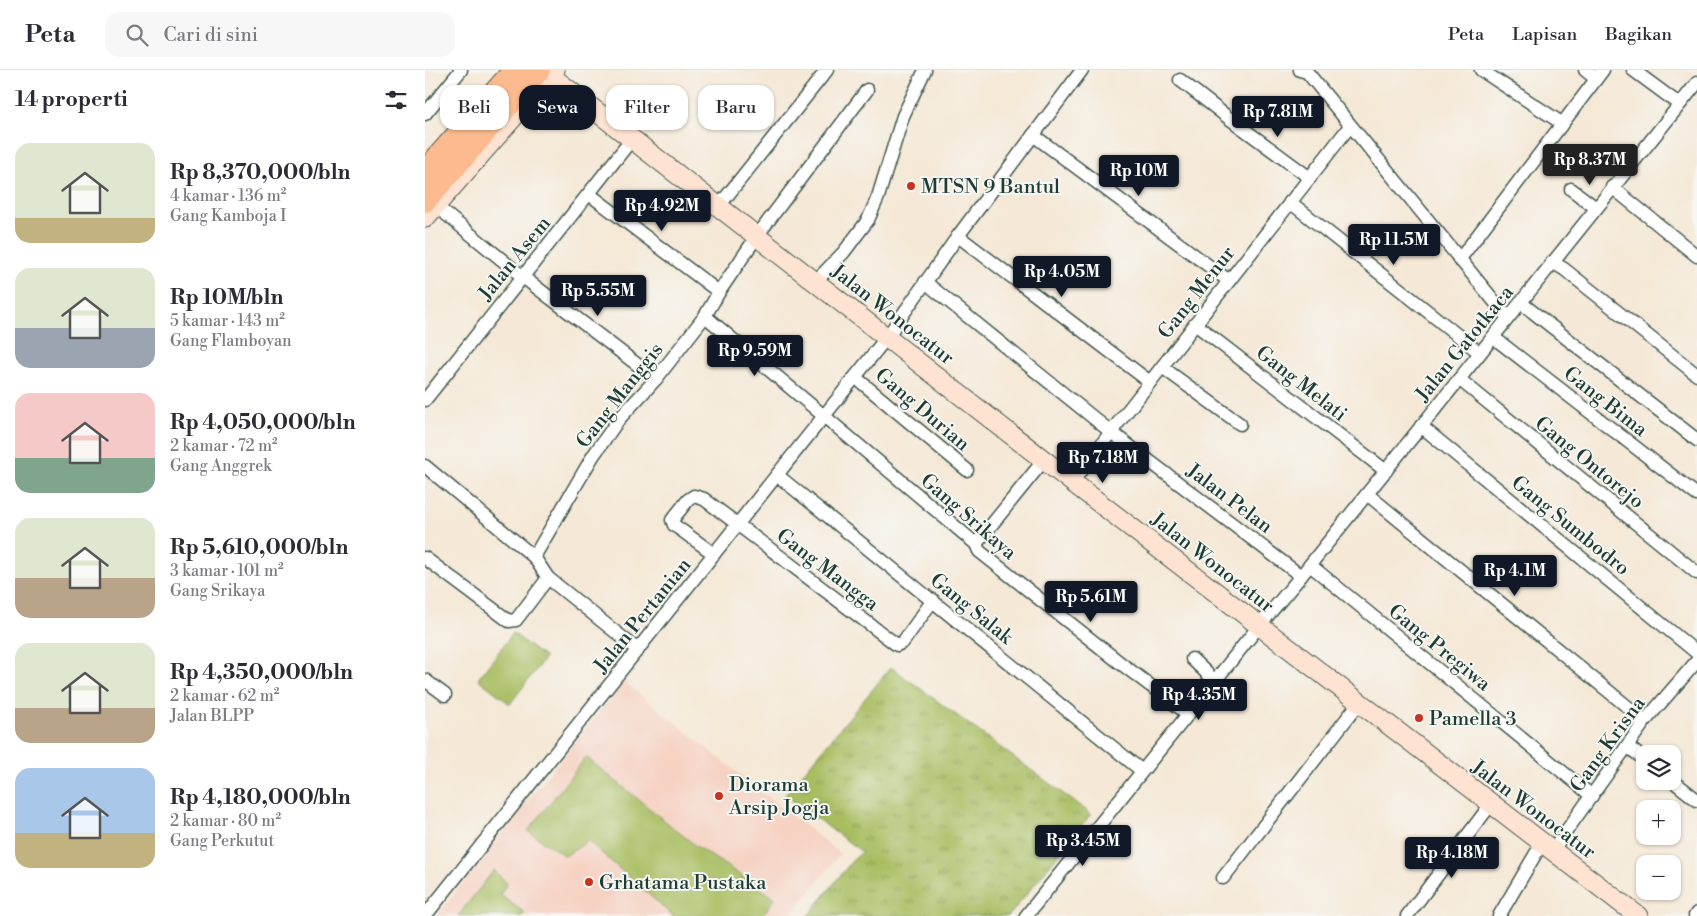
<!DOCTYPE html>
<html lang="id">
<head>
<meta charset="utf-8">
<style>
	body { margin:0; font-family:"Libre Bodoni",serif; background:#f7f7f7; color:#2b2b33; height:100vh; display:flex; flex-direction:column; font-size:19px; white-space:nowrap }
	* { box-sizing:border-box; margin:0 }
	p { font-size:16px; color:#7c7c81 }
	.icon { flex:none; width:28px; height:28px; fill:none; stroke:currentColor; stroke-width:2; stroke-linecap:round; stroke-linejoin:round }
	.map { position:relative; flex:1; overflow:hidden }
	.side { display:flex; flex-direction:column; background:#fff; width:425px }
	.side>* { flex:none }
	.hud { position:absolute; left:15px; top:15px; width:475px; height:45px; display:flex; gap:10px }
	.tools { position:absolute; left:1211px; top:675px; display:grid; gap:10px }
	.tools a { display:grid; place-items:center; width:45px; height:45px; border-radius:10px; background:#fff; box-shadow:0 1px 4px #0004; font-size:25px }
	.price { position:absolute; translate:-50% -42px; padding:0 11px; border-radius:5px; background:#111827; color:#fff; font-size:16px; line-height:32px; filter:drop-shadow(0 1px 2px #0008) }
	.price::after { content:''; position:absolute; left:50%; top:30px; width:15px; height:11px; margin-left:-8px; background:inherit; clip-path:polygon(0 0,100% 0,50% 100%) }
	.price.on { background:#222; color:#fff }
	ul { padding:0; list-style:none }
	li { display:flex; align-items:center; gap:15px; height:125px; padding:0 15px }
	li span { display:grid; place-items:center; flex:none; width:140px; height:100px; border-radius:15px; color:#555 }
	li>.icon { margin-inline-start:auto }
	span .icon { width:60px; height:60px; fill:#fffc; stroke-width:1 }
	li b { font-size:21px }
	h2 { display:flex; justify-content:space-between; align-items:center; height:60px; padding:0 15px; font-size:21px }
	.tag { padding:0 18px; border-radius:15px; background:#fff; box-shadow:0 1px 4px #0004; font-size:18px; line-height:45px }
	.tag.on { background:#111827; color:#fff }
	header { display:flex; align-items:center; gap:30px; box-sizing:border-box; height:70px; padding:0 25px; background:#fff; border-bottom:1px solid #e1e1e2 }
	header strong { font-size:24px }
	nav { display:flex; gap:28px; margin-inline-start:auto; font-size:18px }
	.search { width:350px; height:45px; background:#f7f7f7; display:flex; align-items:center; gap:12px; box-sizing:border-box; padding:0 18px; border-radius:15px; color:#7c7c81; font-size:19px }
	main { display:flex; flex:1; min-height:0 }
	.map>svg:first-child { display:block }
</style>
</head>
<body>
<header>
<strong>Peta</strong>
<div class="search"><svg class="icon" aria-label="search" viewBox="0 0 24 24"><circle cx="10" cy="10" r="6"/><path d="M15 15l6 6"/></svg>Cari di sini</div>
<nav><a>Peta</a><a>Lapisan</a><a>Bagikan</a></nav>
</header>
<main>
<section class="side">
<h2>14 properti<svg class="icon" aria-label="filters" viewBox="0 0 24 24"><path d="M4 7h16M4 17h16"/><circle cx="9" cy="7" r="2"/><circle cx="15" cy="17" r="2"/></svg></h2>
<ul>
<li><span style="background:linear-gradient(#dfe7d0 75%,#c2b280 0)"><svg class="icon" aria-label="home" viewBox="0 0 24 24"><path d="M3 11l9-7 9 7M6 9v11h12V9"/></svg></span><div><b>Rp 8,370,000/bln</b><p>4 kamar · 136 m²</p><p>Gang Kamboja I</p></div></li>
<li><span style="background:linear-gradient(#dfe7d0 60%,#9aa5b1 0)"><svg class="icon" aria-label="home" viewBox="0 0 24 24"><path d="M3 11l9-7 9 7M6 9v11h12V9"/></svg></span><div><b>Rp 10M/bln</b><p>5 kamar · 143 m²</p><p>Gang Flamboyan</p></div></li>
<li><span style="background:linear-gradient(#f6c9c9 65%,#7fa58c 0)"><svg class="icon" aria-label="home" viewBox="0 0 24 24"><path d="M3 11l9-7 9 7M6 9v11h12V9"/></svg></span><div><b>Rp 4,050,000/bln</b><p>2 kamar · 72 m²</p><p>Gang Anggrek</p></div></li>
<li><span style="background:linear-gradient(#dfe7d0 60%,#b9a48a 0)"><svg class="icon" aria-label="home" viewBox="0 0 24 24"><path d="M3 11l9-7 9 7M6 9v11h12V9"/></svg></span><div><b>Rp 5,610,000/bln</b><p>3 kamar · 101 m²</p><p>Gang Srikaya</p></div></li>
<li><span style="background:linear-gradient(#dfe7d0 65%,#b9a48a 0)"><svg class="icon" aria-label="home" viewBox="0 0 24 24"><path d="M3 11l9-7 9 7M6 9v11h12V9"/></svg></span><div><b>Rp 4,350,000/bln</b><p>2 kamar · 62 m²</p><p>Jalan BLPP</p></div></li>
<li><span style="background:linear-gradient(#a9c7e8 65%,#c2b280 0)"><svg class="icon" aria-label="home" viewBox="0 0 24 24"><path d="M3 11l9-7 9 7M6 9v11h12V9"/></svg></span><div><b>Rp 4,180,000/bln</b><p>2 kamar · 80 m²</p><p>Gang Perkutut</p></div></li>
</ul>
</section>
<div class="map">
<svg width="1272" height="846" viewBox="0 0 1272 846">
	<defs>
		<pattern id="grass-tufts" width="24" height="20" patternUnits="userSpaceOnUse" patternTransform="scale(1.25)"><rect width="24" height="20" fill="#a8bd61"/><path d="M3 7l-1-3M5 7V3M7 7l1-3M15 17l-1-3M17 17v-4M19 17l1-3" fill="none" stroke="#889b51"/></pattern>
	</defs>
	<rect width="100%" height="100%" fill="#f6f6f2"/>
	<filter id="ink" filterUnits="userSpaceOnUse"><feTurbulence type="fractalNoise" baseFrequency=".02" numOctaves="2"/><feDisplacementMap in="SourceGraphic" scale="10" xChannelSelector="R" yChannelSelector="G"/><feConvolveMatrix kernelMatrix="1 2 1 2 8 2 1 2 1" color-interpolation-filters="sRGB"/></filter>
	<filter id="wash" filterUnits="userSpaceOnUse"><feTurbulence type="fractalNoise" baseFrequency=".0096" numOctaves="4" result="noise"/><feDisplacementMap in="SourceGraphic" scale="20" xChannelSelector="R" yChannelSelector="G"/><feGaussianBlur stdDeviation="1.12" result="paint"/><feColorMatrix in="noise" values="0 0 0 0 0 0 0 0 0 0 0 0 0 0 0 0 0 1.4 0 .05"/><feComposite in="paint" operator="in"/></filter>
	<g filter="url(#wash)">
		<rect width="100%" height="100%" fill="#f5e8d6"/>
		<polygon fill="#f6d2c3" points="198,611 415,784 365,846 12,846"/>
		<polygon fill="url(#grass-tufts)" stroke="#647d4a" points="466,597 666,744 584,846 383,846 427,791 437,782 360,725"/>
		<g fill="#a8bd61" stroke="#647d4a">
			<polygon points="88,563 120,588 85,634 53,609"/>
			<polygon points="161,687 271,776 350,828 337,846 248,846 163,771 140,786 103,761"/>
			<polygon points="69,800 82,813 75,825 100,843 97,846 33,846"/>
		</g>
	</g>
	<g filter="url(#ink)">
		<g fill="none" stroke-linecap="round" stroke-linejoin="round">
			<g stroke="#3f574c" stroke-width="15">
				<g id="street">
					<polyline points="875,0 882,2 1083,248"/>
					<polyline points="1056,0 1138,54"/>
					<polyline points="1160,0 1171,9"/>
					<polyline points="1208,0 1254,34"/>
					<polyline points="755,10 805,49 885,108"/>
					<polyline points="0,44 36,0"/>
					<polyline points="608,65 804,211"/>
					<polyline points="1187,117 1272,186"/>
					<polyline points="1146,119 1171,138"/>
					<polyline points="164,124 294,222"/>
					<polyline points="865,132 1055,283"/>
					<polyline points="11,136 98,207 231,309"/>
					<polyline points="294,136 402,0"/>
					<polyline points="533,166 725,312"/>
					<polyline points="1034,190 1178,0"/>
					<polyline points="1127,192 1139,199 1272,305"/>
					<polyline points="390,212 419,182 443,150 453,127 478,46 500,0"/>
					<polyline points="500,212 686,362 876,506"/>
					<polyline points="1095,232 1272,370"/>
					<polyline points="280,246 551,474 554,481 694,592 763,644"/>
					<polyline points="770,254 961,401"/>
					<polyline points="1068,267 1272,425"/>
					<polyline points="737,297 815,354"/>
					<polyline points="430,307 542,400"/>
					<polyline points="1034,309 1272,503"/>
					<polyline points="0,330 207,69"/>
					<polyline points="996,356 1272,583"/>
					<polyline points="0,396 109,487 123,508 213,580"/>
					<polyline points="352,405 717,701"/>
					<polyline points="647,412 925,56"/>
					<polyline points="942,424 1220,651"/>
					<polyline points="551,474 619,390"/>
					<polyline points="289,484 249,455 247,450 263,430 269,426 279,429 472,575 478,572 508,530"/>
					<polyline points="109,487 168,386 194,349 231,309 280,246 294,222 332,166 442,20"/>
					<polyline points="0,488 84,551 91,550 123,508"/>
					<polyline points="885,495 1167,726"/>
					<polyline points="767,589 790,611"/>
					<polyline points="0,610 20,625"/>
					<polyline points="1202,676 1220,690"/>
					<polyline points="1248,711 1272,730"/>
					<polyline points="1127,781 1220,651 1272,591"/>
					<polyline points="798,808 934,633"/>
					<polyline points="0,846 462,267 533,166 657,0"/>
					<polyline points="601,846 834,556 876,506 1272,13"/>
					<polyline points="982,846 1066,734"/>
					<polyline points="1074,846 1117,773"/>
					<polyline points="1270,846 1272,843"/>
				</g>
			</g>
			<g stroke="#3f574c" stroke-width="21">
				<g id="secondary">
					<polyline points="126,6 647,412 1213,846"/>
					<polyline points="0,148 130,0"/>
				</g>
			</g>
			<g stroke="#3f574c" stroke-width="26">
				<g id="highway">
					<polyline points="0,103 91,0"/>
					<polyline points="0,130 113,0"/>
				</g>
			</g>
			<use href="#street" stroke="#fff" stroke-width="12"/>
			<use href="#secondary" stroke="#fee3d2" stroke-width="19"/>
			<use href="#highway" stroke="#fcba8e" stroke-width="24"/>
		</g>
	</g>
	<g fill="#c8321e" stroke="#f6f6f2" stroke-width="2">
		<circle cx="486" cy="116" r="5"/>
		<circle cx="994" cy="648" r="5"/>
		<circle cx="294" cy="726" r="5"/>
		<circle cx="164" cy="812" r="5"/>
	</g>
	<g text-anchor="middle" stroke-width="4" stroke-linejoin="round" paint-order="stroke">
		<g font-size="20" fill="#1f3d34" stroke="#f6f6f2" text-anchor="start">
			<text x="496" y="123">MTSN 9 Bantul</text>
			<text x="1004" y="655">Pamella 3</text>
			<text x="304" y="721">Diorama<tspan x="304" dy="23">Arsip Jogja</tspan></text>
			<text x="174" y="819">Grhatama Pustaka</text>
		</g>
		<g font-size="20" fill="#1f3d34" stroke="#f6f6f2">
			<text transform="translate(89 188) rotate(-51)" y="7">Jalan Asem</text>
			<text transform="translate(771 222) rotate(-52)" y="7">Gang Menur</text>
			<text transform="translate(468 244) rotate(38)" y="7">Jalan Wonocatur</text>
			<text transform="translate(1039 273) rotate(-51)" y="7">Jalan Gatotkaca</text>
			<text transform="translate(877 313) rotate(38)" y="7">Gang Melati</text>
			<text transform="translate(194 325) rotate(-52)" y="7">Gang Manggis</text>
			<text transform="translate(1181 331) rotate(38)" y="7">Gang Bima</text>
			<text transform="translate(498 339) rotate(40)" y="7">Gang Durian</text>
			<text transform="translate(1165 392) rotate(39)" y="7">Gang Ontorejo</text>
			<text transform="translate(805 428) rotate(37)" y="7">Jalan Pelan</text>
			<text transform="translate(544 446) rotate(41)" y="7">Gang Srikaya</text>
			<text transform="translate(1146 455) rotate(39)" y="7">Gang Sumbodro</text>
			<text transform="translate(788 492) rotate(38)" y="7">Jalan Wonocatur</text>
			<text transform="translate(403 499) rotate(37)" y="7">Gang Mangga</text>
			<text transform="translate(547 538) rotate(39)" y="7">Gang Salak</text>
			<text transform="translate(217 545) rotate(-51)" y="7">Jalan Pertanian</text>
			<text transform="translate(1015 577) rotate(39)" y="7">Gang Pregiwa</text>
			<text transform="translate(1182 674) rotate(-54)" y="7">Gang Krisna</text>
			<text transform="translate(1109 739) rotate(37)" y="7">Jalan Wonocatur</text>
		</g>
	</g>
</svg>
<div class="tools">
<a><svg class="icon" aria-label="layers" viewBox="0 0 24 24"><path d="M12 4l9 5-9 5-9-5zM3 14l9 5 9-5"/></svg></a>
<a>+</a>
<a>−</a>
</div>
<b class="price" style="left:853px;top:68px">Rp 7.81M</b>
<b class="price on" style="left:1165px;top:116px">Rp 8.37M</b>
<b class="price" style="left:714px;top:127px">Rp 10M</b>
<b class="price" style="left:237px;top:162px">Rp 4.92M</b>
<b class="price" style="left:969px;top:196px">Rp 11.5M</b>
<b class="price" style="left:637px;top:228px">Rp 4.05M</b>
<b class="price" style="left:173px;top:247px">Rp 5.55M</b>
<b class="price" style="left:330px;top:307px">Rp 9.59M</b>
<b class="price" style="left:678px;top:414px">Rp 7.18M</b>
<b class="price" style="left:1090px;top:527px">Rp 4.1M</b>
<b class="price" style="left:666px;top:553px">Rp 5.61M</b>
<b class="price" style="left:774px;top:651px">Rp 4.35M</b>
<b class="price" style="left:658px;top:797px">Rp 3.45M</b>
<b class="price" style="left:1027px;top:809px">Rp 4.18M</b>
<div class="hud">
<a class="tag">Beli</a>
<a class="tag on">Sewa</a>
<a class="tag">Filter</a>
<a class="tag">Baru</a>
</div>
</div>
</main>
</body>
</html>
